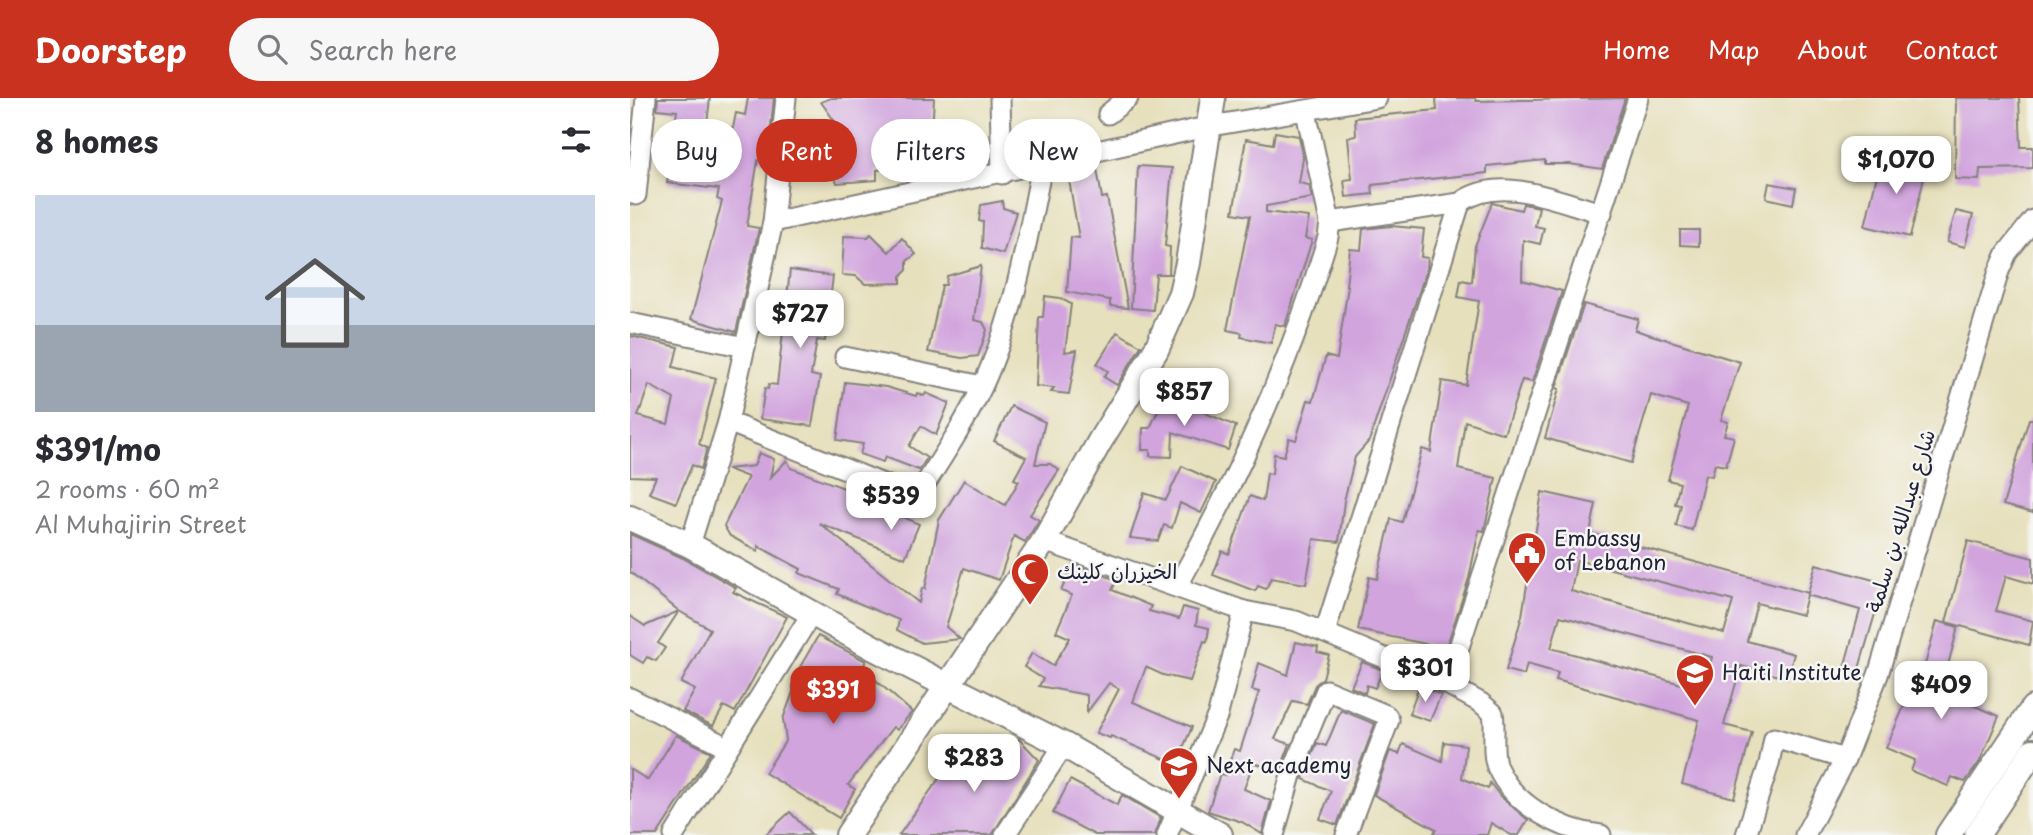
<!DOCTYPE html>
<html lang="en">
<head>
<meta charset="utf-8">
<style>
	body { margin:0; font-family:"Playpen Sans","Playpen Sans Arabic",sans-serif; background:#f7f7f7; color:#2b2b33; height:100vh; display:flex; flex-direction:column; font-size:26px; white-space:nowrap }
	* { box-sizing:border-box; margin:0 }
	p { font-size:23px; color:#7c7c81 }
	.icon { flex:none; width:38px; height:38px; fill:none; stroke:currentColor; stroke-width:2; stroke-linecap:round; stroke-linejoin:round }
	.map { position:relative; flex:1; overflow:hidden }
	.panel { display:flex; flex-direction:column; background:#fff; width:630px }
	.panel>* { flex:none }
	.guide { position:absolute; left:21px; top:21px; width:665px; height:63px; display:flex; gap:14px }
	.price { position:absolute; translate:-50% -60px; padding:0 16px; border-radius:14px; background:#fff; color:#222; font-size:23px; line-height:46px; filter:drop-shadow(0 2px 4px #0008) }
	.price::after { content:''; position:absolute; left:50%; top:42px; width:21px; height:16px; margin-left:-10px; background:inherit; clip-path:polygon(0 0,100% 0,50% 100%) }
	.price.active { background:#c8321e; color:#fff }
	ul { padding:0; list-style:none }
	li { display:grid; align-content:center; gap:14px; height:371px; padding:0 35px }
	li+li { border-top:2px solid #e1e1e2 }
	li span { display:grid; place-items:center; height:217px; border-radius:0px; color:#555 }
	li>.icon { margin-inline-start:auto }
	span .icon { width:126px; height:126px; fill:#fffc; stroke-width:1 }
	li b { font-size:30px }
	h2 { display:flex; justify-content:space-between; align-items:center; height:84px; padding:0 35px; font-size:30px }
	.tag { padding:0 24px; border-radius:32px; background:#fff; box-shadow:0 4px 10px #0003; font-size:24px; line-height:63px }
	.tag.active { background:#c8321e; color:#fff }
	header { display:flex; align-items:center; gap:42px; box-sizing:border-box; height:98px; padding:0 35px; background:#c8321e; color:#fff }
	header strong { font-size:33px }
	nav { display:flex; gap:38px; margin-inline-start:auto; font-size:24px }
	.search { width:490px; height:63px; background:#f7f7f7; display:flex; align-items:center; gap:18px; box-sizing:border-box; padding:0 24px; border-radius:38px; color:#7c7c81; font-size:26px }
	main { display:flex; flex:1; min-height:0 }
	.map>svg:first-child { display:block }
</style>
</head>
<body>
<header>
<strong>Doorstep</strong>
<div class="search"><svg class="icon" aria-label="search" viewBox="0 0 24 24"><circle cx="10" cy="10" r="6"/><path d="M15 15l6 6"/></svg>Search here</div>
<nav><a>Home</a><a>Map</a><a>About</a><a>Contact</a></nav>
</header>
<main>
<section class="panel">
<h2>8 homes<svg class="icon" aria-label="filters" viewBox="0 0 24 24"><path d="M4 7h16M4 17h16"/><circle cx="9" cy="7" r="2"/><circle cx="15" cy="17" r="2"/></svg></h2>
<ul>
<li><span style="background:linear-gradient(#c9d6e8 60%,#9aa5b1 0)"><svg class="icon" aria-label="home" viewBox="0 0 24 24"><path d="M3 11l9-7 9 7M6 9v11h12V9"/></svg></span><div><b>$391/mo</b><p>2 rooms · 60 m²</p><p>Al Muhajirin Street</p></div></li>
</ul>
</section>
<div class="map">
<svg width="1403" height="737" viewBox="0 0 1403 737">
	<rect width="100%" height="100%" fill="#f6f6f2"/>
	<filter id="ink" filterUnits="userSpaceOnUse"><feTurbulence type="fractalNoise" baseFrequency=".0143" numOctaves="2"/><feDisplacementMap in="SourceGraphic" scale="14" xChannelSelector="R" yChannelSelector="G"/><feConvolveMatrix kernelMatrix="1 2 1 2 8 2 1 2 1" color-interpolation-filters="sRGB"/></filter>
	<filter id="wash" filterUnits="userSpaceOnUse"><feTurbulence type="fractalNoise" baseFrequency=".00686" numOctaves="4" result="noise"/><feDisplacementMap in="SourceGraphic" scale="28" xChannelSelector="R" yChannelSelector="G"/><feGaussianBlur stdDeviation="1.57" result="paint"/><feColorMatrix in="noise" values="0 0 0 0 0 0 0 0 0 0 0 0 0 0 0 0 0 1.4 0 .05"/><feComposite in="paint" operator="in"/></filter>
	<g filter="url(#wash)">
		<rect width="100%" height="100%" fill="#e7e0bd"/>
		<g id="blocks">
			<g fill="#d1a4de" fill-rule="evenodd">
				<polygon points="28,0 80,0 77,26 103,30 106,15 115,17 118,0 144,0 137,63 128,62 117,128 129,130 106,234 61,221 92,103 87,101 89,91 37,85 47,13 27,11"/>
				<polygon points="201,0 304,0 300,65 247,72 247,82 207,85 203,75 197,75 191,45 197,44 195,33 211,32 191,4"/>
				<polygon points="806,0 845,0 846,3 995,0 972,71 940,66 915,66 915,62 857,68 857,75 742,87 743,96 716,99 714,82 722,81 718,39 726,38 725,20 807,12"/>
				<polygon points="1326,0 1389,0 1391,49 1403,49 1403,70 1350,71 1349,82 1325,81"/>
				<polygon points="645,34 669,38 673,60 669,85 679,87 682,100 636,108 636,114 679,119 675,140 682,142 655,228 645,226 641,245 611,239 612,235 597,232 620,118 603,115 616,41 643,46"/>
				<polygon points="1252,56 1297,67 1280,139 1235,128"/>
				<polygon points="508,68 542,70 535,148 540,149 539,176 526,176 523,212 501,210"/>
				<polygon points="467,71 472,100 477,99 498,210 480,208 480,202 437,194 441,139 449,140 438,76"/>
				<polygon points="1139,85 1166,90 1163,106 1136,100"/>
				<polygon points="372,103 373,110 386,114 373,156 352,150 353,124 349,123 351,107"/>
				<polygon points="862,105 891,112 893,106 909,109 905,128 914,130 910,146 893,142 892,182 932,193 902,284 892,282 874,336 835,323 828,371 866,380 854,433 849,432 839,480 816,550 728,532 739,479 747,481 761,421 772,424 792,351 801,354 812,283 836,287 849,203 828,199 831,182 842,184 845,148"/>
				<polygon points="1326,113 1343,117 1335,149 1317,144"/>
				<polygon points="761,128 794,131 791,159 798,160 797,170 739,343 725,359 714,403 709,444 684,441 676,486 641,480 636,491 628,488 625,493 583,477 592,453 599,456 620,398 633,403 637,375 642,376 644,356 654,358 659,340 666,342 678,302 683,303 696,258 707,261 718,188 716,188 720,151 731,152 733,131"/>
				<polygon points="1050,132 1069,132 1069,148 1050,147"/>
				<polygon points="241,136 259,154 272,140 286,156 277,163 277,172 271,178 271,185 235,186 226,178 212,177 214,138 238,139"/>
				<polygon points="351,168 344,222 353,224 357,232 348,258 332,260 298,254 312,187 316,187 317,178"/>
				<polygon points="160,172 203,178 195,243 187,242 181,277 190,279 182,328 130,321 135,290 138,291 139,286 147,287"/>
				<polygon points="415,198 430,200 441,206 435,254 447,252 439,296 421,294 424,290 406,288 409,219 413,219"/>
				<polygon points="954,206 1008,221 1005,232 1110,264 1091,322 1098,324 1094,337 1104,339 1096,368 1085,366 1082,378 1075,377 1062,432 1046,428 1051,407 1045,406 1050,385 1038,382 1058,308 1021,297 1001,365 915,340 929,291 926,290"/>
				<polygon points="487,234 511,248 487,287 474,279 478,273 467,266"/>
				<path d="M0 238 48 249 43 269 86 280 69 346 77 350 71 371 62 367 46 405 19 395 26 379 0 378ZM19 287 44 301 38 326 8 318Z"/>
				<polygon points="215,284 256,289 286,298 287,295 294,298 296,295 319,305 306,337 291,328 279,348 297,360 289,372 255,359 253,364 230,356 233,346 207,342"/>
				<polygon points="535,298 606,328 598,352 543,334 542,359 520,358 520,352 512,352 513,330 520,330"/>
				<polygon points="381,308 415,324 405,366 420,366 429,372 400,417 409,422 401,435 395,444 384,438 369,482 334,470 316,529 330,541 292,545 267,532 269,522 207,496 209,491 169,475 171,471 128,448 128,453 100,438 94,428 118,379 97,371 124,368 129,355 144,361 140,380 157,362 161,370 230,396 229,400 289,426 275,460 189,425 289,505 292,490 295,491 309,422 334,382 375,407 389,383 384,381 396,359 364,343"/>
				<polygon points="1399,321 1403,321 1403,415 1373,407"/>
				<polygon points="552,368 586,384 571,415 550,405 542,430 534,427 528,443 500,440 514,395 536,402"/>
				<path d="M912 394 966 406 960 435 1178 495 1186 466 1254 485 1228 574 1214 570 1230 512 1177 497 1172 517 1127 505 1117 543 1164 556 1157 580 1111 568 1094 627 1122 634 1104 700 1052 686 1069 622 926 582 928 575 897 566 894 577 876 572 892 518ZM947 462 1103 503 1094 535 941 493ZM930 518 1082 559 1073 592 921 550Z"/>
				<polygon points="0,436 53,460 106,490 103,494 157,519 105,614 94,608 83,628 53,613 65,592 51,585 80,531 49,513 28,545 35,550 26,563 17,559 13,565 0,557 0,518 15,528 49,513 0,474"/>
				<polygon points="1338,443 1403,460 1403,486 1376,478 1366,513 1403,523 1399,547 1316,524"/>
				<polygon points="443,466 487,482 482,492 521,508 519,513 549,521 553,509 568,513 566,527 579,530 577,544 574,543 560,583 533,577 516,569 503,604 562,629 546,666 481,638 480,640 466,635 489,591 479,585 457,614 457,597 409,588 413,581 394,569 402,555 423,568 440,540 426,534 442,497 431,493"/>
				<polygon points="1307,523 1328,529 1311,594 1369,618 1350,663 1335,684 1322,679 1318,688 1281,673 1285,662 1256,650 1285,583 1290,585"/>
				<polygon points="188,538 236,563 232,570 282,614 267,632 263,629 218,687 225,691 209,720 135,675 156,642 153,621 163,594 163,581"/>
				<polygon points="666,544 688,549 687,554 699,557 693,580 685,587 677,606 663,603 645,641 660,646 650,672 623,665 614,691 641,703 632,736 612,724 578,713 590,676 595,677 604,651 610,653 629,594 622,592 629,565 658,577"/>
				<polygon points="732,564 753,572 745,590 737,587 735,595 721,589"/>
				<polygon points="789,588 811,597 800,623 779,616"/>
				<polygon points="711,612 745,626 707,727 690,721 701,693 673,681 687,645 696,648"/>
				<polygon points="46,637 81,654 27,737 0,737 0,671 18,682"/>
				<polygon points="389,641 409,662 362,737 269,737 323,661 377,652"/>
				<polygon points="814,644 836,647 832,680 858,691 860,685 870,698 898,722 889,737 881,737 861,725 857,737 803,737 806,731 744,697 760,653 769,656 773,646 812,663"/>
				<polygon points="440,682 487,707 492,697 531,720 525,737 465,737 423,715"/>
				<polygon points="160,714 182,737 135,737"/>
			</g>
		</g>
	</g>
	<g filter="url(#ink)">
		<use href="#blocks" fill-opacity="0" stroke="#84817c" stroke-width="2"/>
		<g fill="none" stroke-linecap="round" stroke-linejoin="round">
			<g stroke="#84817c" stroke-width="23">
				<g id="minor">
					<polyline points="370,0 372,76"/>
					<polyline points="478,16 498,0"/>
					<polyline points="6,97 16,0"/>
					<polyline points="143,124 581,28 747,0"/>
					<path d="M700 124 830 105C870 75 929 104 972 115"/>
					<polyline points="0,225 115,249"/>
					<polyline points="215,259 352,288"/>
					<path d="M98 324 273 394H287L292 391C313 358 335 325 352 289 384 220 397 142 412 68"/>
					<path d="M414 443 614 513 666 523 817 586 851 605 863 615C866 631 861 654 867 669 883 707 932 733 971 737"/>
					<polyline points="60,447 98,324 143,124 156,0"/>
					<path d="M547 489C609 378 662 260 698 139L700 124 676 14"/>
					<polyline points="695,534 830,105"/>
					<polyline points="817,586 1008,0"/>
					<polyline points="0,600 97,649"/>
					<polyline points="44,737 182,515"/>
					<polyline points="375,737 434,647"/>
					<polyline points="537,737 588,616 614,513"/>
					<polyline points="644,737 661,677 696,592 756,617 759,622 716,737"/>
					<polyline points="1116,737 1139,666 1144,640 1215,661"/>
					<polyline points="1175,737 1215,661 1248,577 1369,173 1377,155 1403,122"/>
				</g>
			</g>
			<g stroke="#84817c" stroke-width="28">
				<g id="major">
					<polyline points="0,420 60,447 244,550 434,647 590,737"/>
					<polyline points="218,737 414,443 470,343 526,252 551,195 558,165 583,0"/>
					<polyline points="1318,737 1403,610"/>
					<polyline points="1347,737 1403,653"/>
				</g>
			</g>
			<use href="#minor" stroke="#fff" stroke-width="19"/>
			<use href="#major" stroke="#fff" stroke-width="24"/>
		</g>
	</g>
	<defs>
		<g id="civic-pin" transform="scale(2.0125)"><path d="M0 17L-7.5 6A9.5 9.5 0 1 1 7.5 6Z" fill="#c8321e" stroke="#f6f6f2"/><path d="M-.6-6.5H3V-4.5H.6V-3L4-1V1h2V6H-6V1h2V-1L-.6-3ZM-1.2 2.5V6h2.4V2.5Z" fill="#fff"/></g>
		<g id="mosque-pin" transform="scale(2.0125)"><path d="M0 17L-7.5 6A9.5 9.5 0 1 1 7.5 6Z" fill="#c8321e" stroke="#f6f6f2"/><path d="M3.5-4.9A6 6 0 1 0 3.5 4.9A5 5 0 1 1 3.5-4.9Z" fill="#fff"/></g>
		<g id="university-pin" transform="scale(2.0125)"><path d="M0 17L-7.5 6A9.5 9.5 0 1 1 7.5 6Z" fill="#c8321e" stroke="#f6f6f2"/><path d="M0-5L7-2L0 1L-7-2ZM-4 1L0 2.5L4 1V4Q0 6-4 4Z" fill="#fff"/></g>
		<g id="school-pin" transform="scale(2.0125)"><path d="M0 17L-7.5 6A9.5 9.5 0 1 1 7.5 6Z" fill="#c8321e" stroke="#f6f6f2"/><path d="M0-5L7-2L0 1L-7-2ZM-4 1L0 2.5L4 1V4Q0 6-4 4Z" fill="#fff"/></g>
	</defs>
	<g fill-rule="evenodd">
		<use href="#civic-pin" x="897" y="453"/>
		<use href="#mosque-pin" x="400" y="474"/>
		<use href="#university-pin" x="1065" y="575"/>
		<use href="#school-pin" x="549" y="668"/>
	</g>
	<g text-anchor="middle" stroke-width="5" stroke-linejoin="round" paint-order="stroke">
		<g font-size="21" fill="#22223b" stroke="#f6f6f2">
			<text transform="translate(1271 423) rotate(-73)" y="7">شارع عبدالله بن سلمة</text>
		</g>
		<g font-size="21" fill="#22223b" stroke="#f6f6f2" text-anchor="start">
			<text x="924" y="448">Embassy<tspan x="924" dy="24">of Lebanon</tspan></text>
			<text x="427" y="481">الخيزران كلينك</text>
			<text x="1092" y="582">Haiti Institute</text>
			<text x="576" y="675">Next academy</text>
		</g>
	</g>
</svg>
<b class="price" style="left:1266px;top:98px">$1,070</b>
<b class="price" style="left:170px;top:252px">$727</b>
<b class="price" style="left:554px;top:330px">$857</b>
<b class="price" style="left:261px;top:434px">$539</b>
<b class="price" style="left:795px;top:606px">$301</b>
<b class="price" style="left:1311px;top:623px">$409</b>
<b class="price active" style="left:203px;top:628px">$391</b>
<b class="price" style="left:344px;top:696px">$283</b>
<div class="guide">
<a class="tag">Buy</a>
<a class="tag active">Rent</a>
<a class="tag">Filters</a>
<a class="tag">New</a>
</div>
</div>
</main>
</body>
</html>
